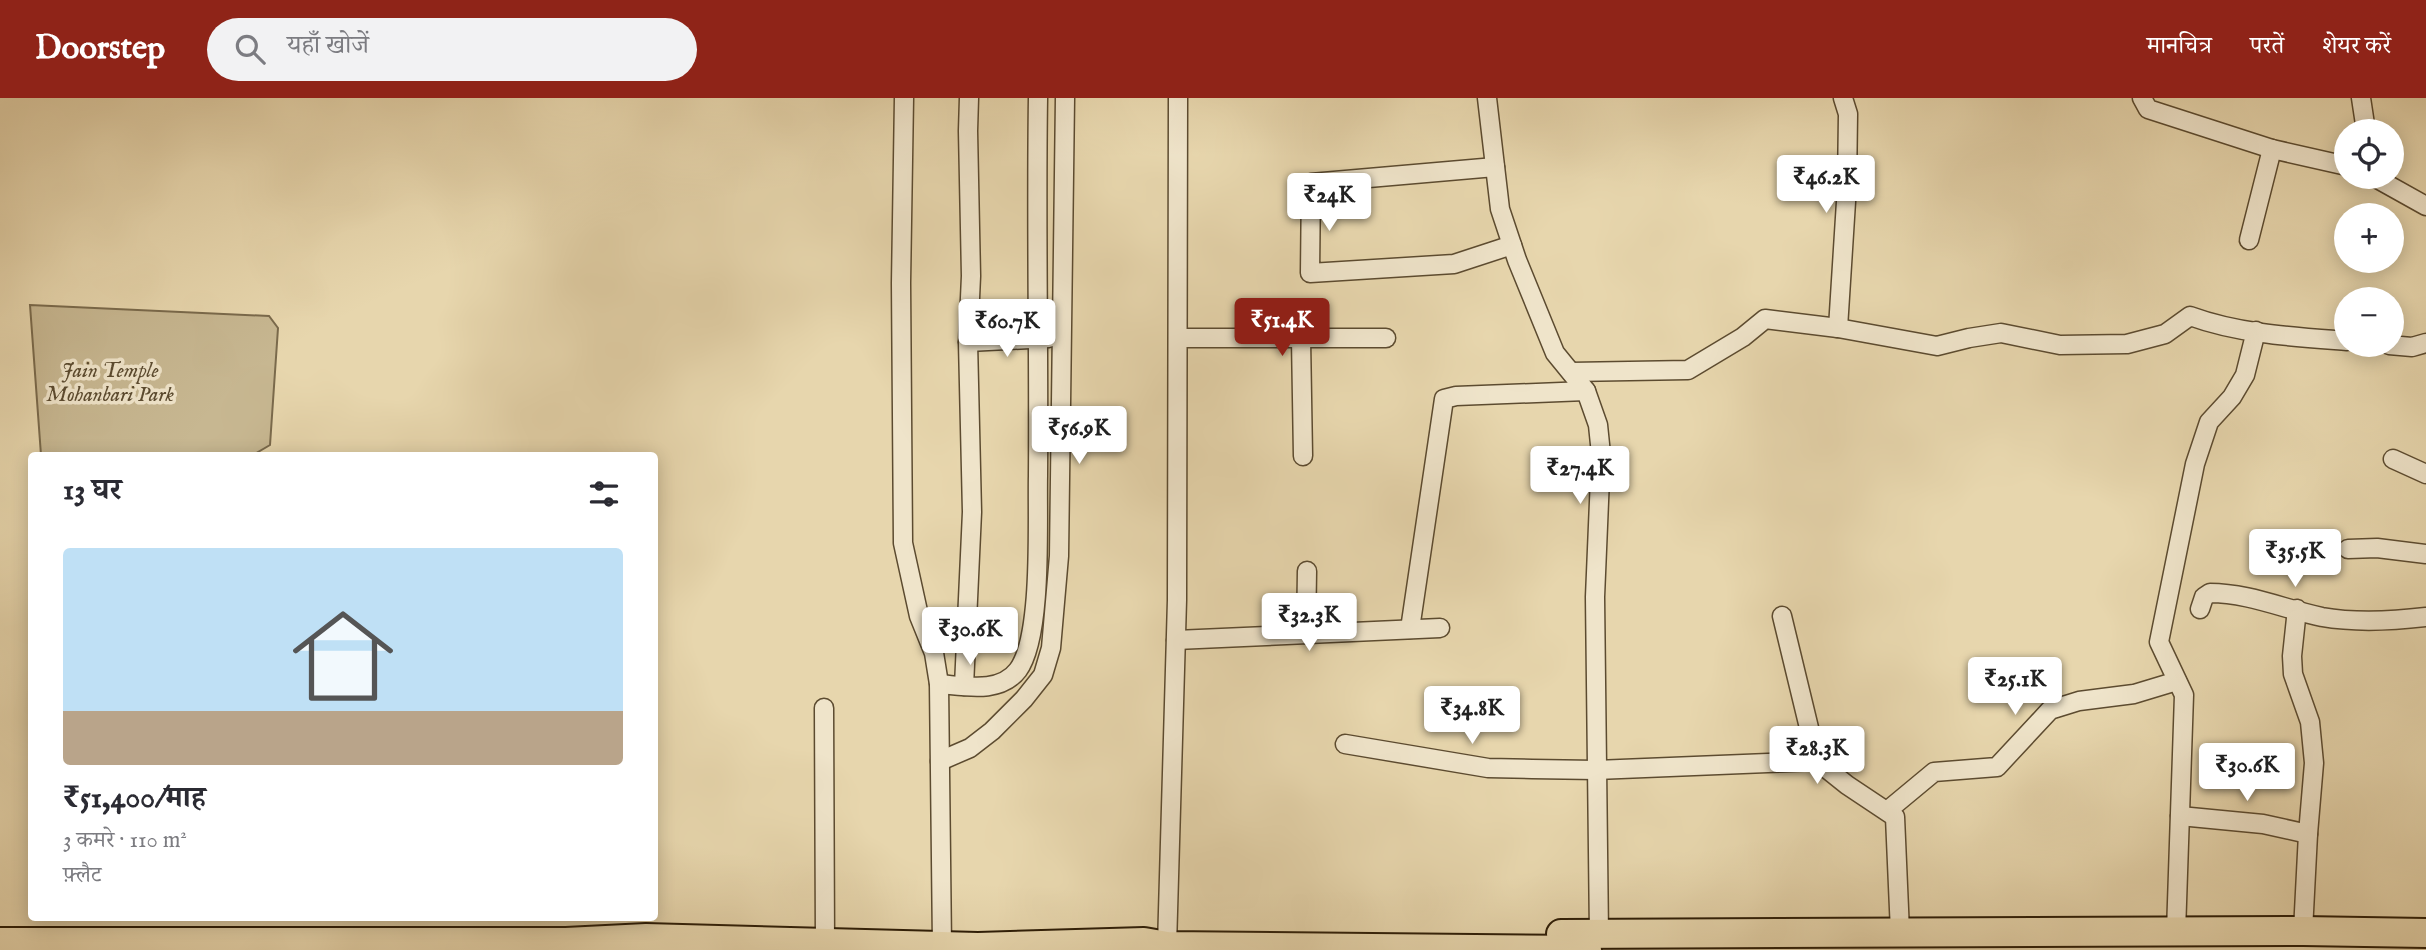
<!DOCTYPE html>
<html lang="hi">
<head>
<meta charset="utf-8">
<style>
	body { margin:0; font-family:"IM FELL English","Noto Serif Devanagari",serif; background:#f2f2f3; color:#2b2b33; height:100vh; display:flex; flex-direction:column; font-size:26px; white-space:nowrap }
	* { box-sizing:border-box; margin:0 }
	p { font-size:23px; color:#7c7c81 }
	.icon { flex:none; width:38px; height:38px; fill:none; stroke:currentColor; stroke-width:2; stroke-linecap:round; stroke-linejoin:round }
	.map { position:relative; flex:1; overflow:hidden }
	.sheet { position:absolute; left:28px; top:354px; width:630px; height:469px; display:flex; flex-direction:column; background:#fff; border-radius:7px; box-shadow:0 4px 18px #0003 }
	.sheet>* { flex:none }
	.fabs { position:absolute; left:2334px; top:21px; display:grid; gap:14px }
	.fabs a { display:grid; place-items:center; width:70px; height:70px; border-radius:50%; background:#fff; box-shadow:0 4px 18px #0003; font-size:35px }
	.price { position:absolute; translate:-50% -60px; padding:0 16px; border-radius:7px; background:#fff; color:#222; font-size:23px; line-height:46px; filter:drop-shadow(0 2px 4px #0008) }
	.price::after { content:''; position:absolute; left:50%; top:42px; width:21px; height:16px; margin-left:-10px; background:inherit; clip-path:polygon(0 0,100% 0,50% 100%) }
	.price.selected { background:#8f2418; color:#fff }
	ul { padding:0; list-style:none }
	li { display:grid; align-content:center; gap:14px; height:371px; padding:0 35px }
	li span { display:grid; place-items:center; height:217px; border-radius:7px; color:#555 }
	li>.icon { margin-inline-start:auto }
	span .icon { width:126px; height:126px; fill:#fffc; stroke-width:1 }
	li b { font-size:30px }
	h2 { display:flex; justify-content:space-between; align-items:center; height:84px; padding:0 35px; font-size:30px }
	header { display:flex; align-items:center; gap:42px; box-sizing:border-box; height:98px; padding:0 35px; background:#8f2418; color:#fff }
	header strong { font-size:33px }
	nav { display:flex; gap:38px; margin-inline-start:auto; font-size:24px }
	.search { width:490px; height:63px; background:#f2f2f3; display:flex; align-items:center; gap:18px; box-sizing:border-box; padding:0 24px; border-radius:38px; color:#7c7c81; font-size:26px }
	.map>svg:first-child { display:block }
</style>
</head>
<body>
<header>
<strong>Doorstep</strong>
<div class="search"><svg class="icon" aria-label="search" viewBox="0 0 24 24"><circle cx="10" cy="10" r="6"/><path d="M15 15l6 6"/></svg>यहाँ खोजें</div>
<nav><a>मानचित्र</a><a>परतें</a><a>शेयर करें</a></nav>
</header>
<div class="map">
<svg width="2426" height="852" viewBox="0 0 2426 852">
	<rect width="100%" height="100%" fill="#e7d6ad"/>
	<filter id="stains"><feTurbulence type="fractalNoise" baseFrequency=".00286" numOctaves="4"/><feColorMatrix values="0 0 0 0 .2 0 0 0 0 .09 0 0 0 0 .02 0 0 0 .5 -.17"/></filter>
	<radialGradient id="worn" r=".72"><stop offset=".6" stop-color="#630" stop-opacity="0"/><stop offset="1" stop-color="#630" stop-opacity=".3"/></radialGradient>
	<polygon fill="#c7b791" stroke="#7a6a4c" stroke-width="2" points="30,207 269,218 278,230 270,347 253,357 41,357"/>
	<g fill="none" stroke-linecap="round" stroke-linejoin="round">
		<g stroke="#5c4b30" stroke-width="21">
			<g id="street">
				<polyline points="904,0 901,185 903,445 919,518 934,555 939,586 942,848"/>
				<polyline points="1487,0 1500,111 1517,162 1555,255 1586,293 1598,327 1601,356 1595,499 1599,837"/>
				<polyline points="2142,0 2148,11 2272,51 2347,68"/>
				<polyline points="2361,0 2366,33"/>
				<polyline points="1495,69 1311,85 1310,175 1454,166 1512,147"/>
				<polyline points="2374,79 2426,108"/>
				<polyline points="2249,142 2272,51"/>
				<polyline points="1838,230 1847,88 1848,16 1843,0"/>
				<polyline points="1178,240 1386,240"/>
				<polyline points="1301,241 1303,358"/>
				<polyline points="968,244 1049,240"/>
				<polyline points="2389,247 2412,249 2426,245"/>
				<path d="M1571 274 1688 272 1743 239 1765 221 1838 230 1937 248 1969 240 2001 235 2060 247 2127 246 2165 236 2190 218C2239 236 2295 239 2347 243"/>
				<polyline points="2393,361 2426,376"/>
				<polyline points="2348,451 2377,450 2426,456"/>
				<path d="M2200 511 2204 499 2210 495C2248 495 2284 511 2322 519 2356 525 2392 523 2426 519"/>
				<polyline points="2297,511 2292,558 2293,576 2310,624 2314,665 2308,736 2303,833"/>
				<polyline points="1782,518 1817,663 1847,687 1895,719 1900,834"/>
				<polyline points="1410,531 1444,301 1456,298 1586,293"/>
				<polyline points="1306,536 1307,473"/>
				<polyline points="1176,542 1440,530"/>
				<path d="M939 586C965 588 1000 596 1018 572 1043 538 1037 423 1038 378 1039 252 1036 126 1038 0"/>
				<polyline points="964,588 972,414 968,244 971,178 968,33 969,0"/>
				<polyline points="824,610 825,845"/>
				<polyline points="1345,646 1488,670 1532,671 1596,672 1817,663"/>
				<polyline points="940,663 970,650 992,633 1024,601 1043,577 1051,550 1059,458 1065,0"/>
				<polyline points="1887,713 1934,674 1997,669 2050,612 2079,603 2134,596 2177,583"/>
				<polyline points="2180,718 2263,726 2308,736"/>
				<polyline points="2176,834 2184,597 2159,544 2195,366 2209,324 2232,299 2245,277 2256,233"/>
				<polyline points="1167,848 1177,502 1178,0"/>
			</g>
		</g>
		<g stroke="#2d1d07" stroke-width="32">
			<g id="primary">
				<polyline points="1561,836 2303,833 2426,835"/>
				<polyline points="0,844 566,844 646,840 978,849 1144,844 1167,848 1587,852"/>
			</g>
		</g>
		<use href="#street" stroke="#efe4ca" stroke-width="18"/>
		<use href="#primary" stroke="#e7d6ad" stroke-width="28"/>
	</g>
	<g text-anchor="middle" stroke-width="7" stroke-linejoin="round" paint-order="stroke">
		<g font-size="21" font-style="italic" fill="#5b4b30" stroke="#efe4ca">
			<text x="110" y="279">Jain Temple<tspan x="110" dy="24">Mohanbari Park</tspan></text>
		</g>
	</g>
	<rect width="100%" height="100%" filter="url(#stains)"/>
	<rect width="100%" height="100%" fill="url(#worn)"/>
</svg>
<div class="fabs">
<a><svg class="icon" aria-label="locate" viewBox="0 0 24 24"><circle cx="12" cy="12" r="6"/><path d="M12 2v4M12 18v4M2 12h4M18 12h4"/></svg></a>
<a>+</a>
<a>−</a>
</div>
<b class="price" style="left:1826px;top:117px">₹46.2K</b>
<b class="price" style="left:1329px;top:135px">₹24K</b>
<b class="price selected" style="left:1282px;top:260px">₹51.4K</b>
<b class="price" style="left:1007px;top:261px">₹60.7K</b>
<b class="price" style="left:1079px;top:368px">₹56.9K</b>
<b class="price" style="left:1580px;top:408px">₹27.4K</b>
<b class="price" style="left:2295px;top:491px">₹35.5K</b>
<b class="price" style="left:1309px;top:555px">₹32.3K</b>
<b class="price" style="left:970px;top:569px">₹30.6K</b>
<b class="price" style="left:2015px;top:619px">₹25.1K</b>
<b class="price" style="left:1472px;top:648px">₹34.8K</b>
<b class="price" style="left:1817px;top:688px">₹28.3K</b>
<b class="price" style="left:2247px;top:705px">₹30.6K</b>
<section class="sheet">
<h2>13 घर<svg class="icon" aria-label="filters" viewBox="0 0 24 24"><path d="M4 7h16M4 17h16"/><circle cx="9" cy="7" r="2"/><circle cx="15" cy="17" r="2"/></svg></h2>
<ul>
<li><span style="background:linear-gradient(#bfe0f5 75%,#b9a48a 0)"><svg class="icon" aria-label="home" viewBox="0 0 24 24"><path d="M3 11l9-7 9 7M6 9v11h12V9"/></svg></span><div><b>₹51,400/माह</b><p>3 कमरे · 110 m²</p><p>फ़्लैट</p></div></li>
</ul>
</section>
</div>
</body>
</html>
